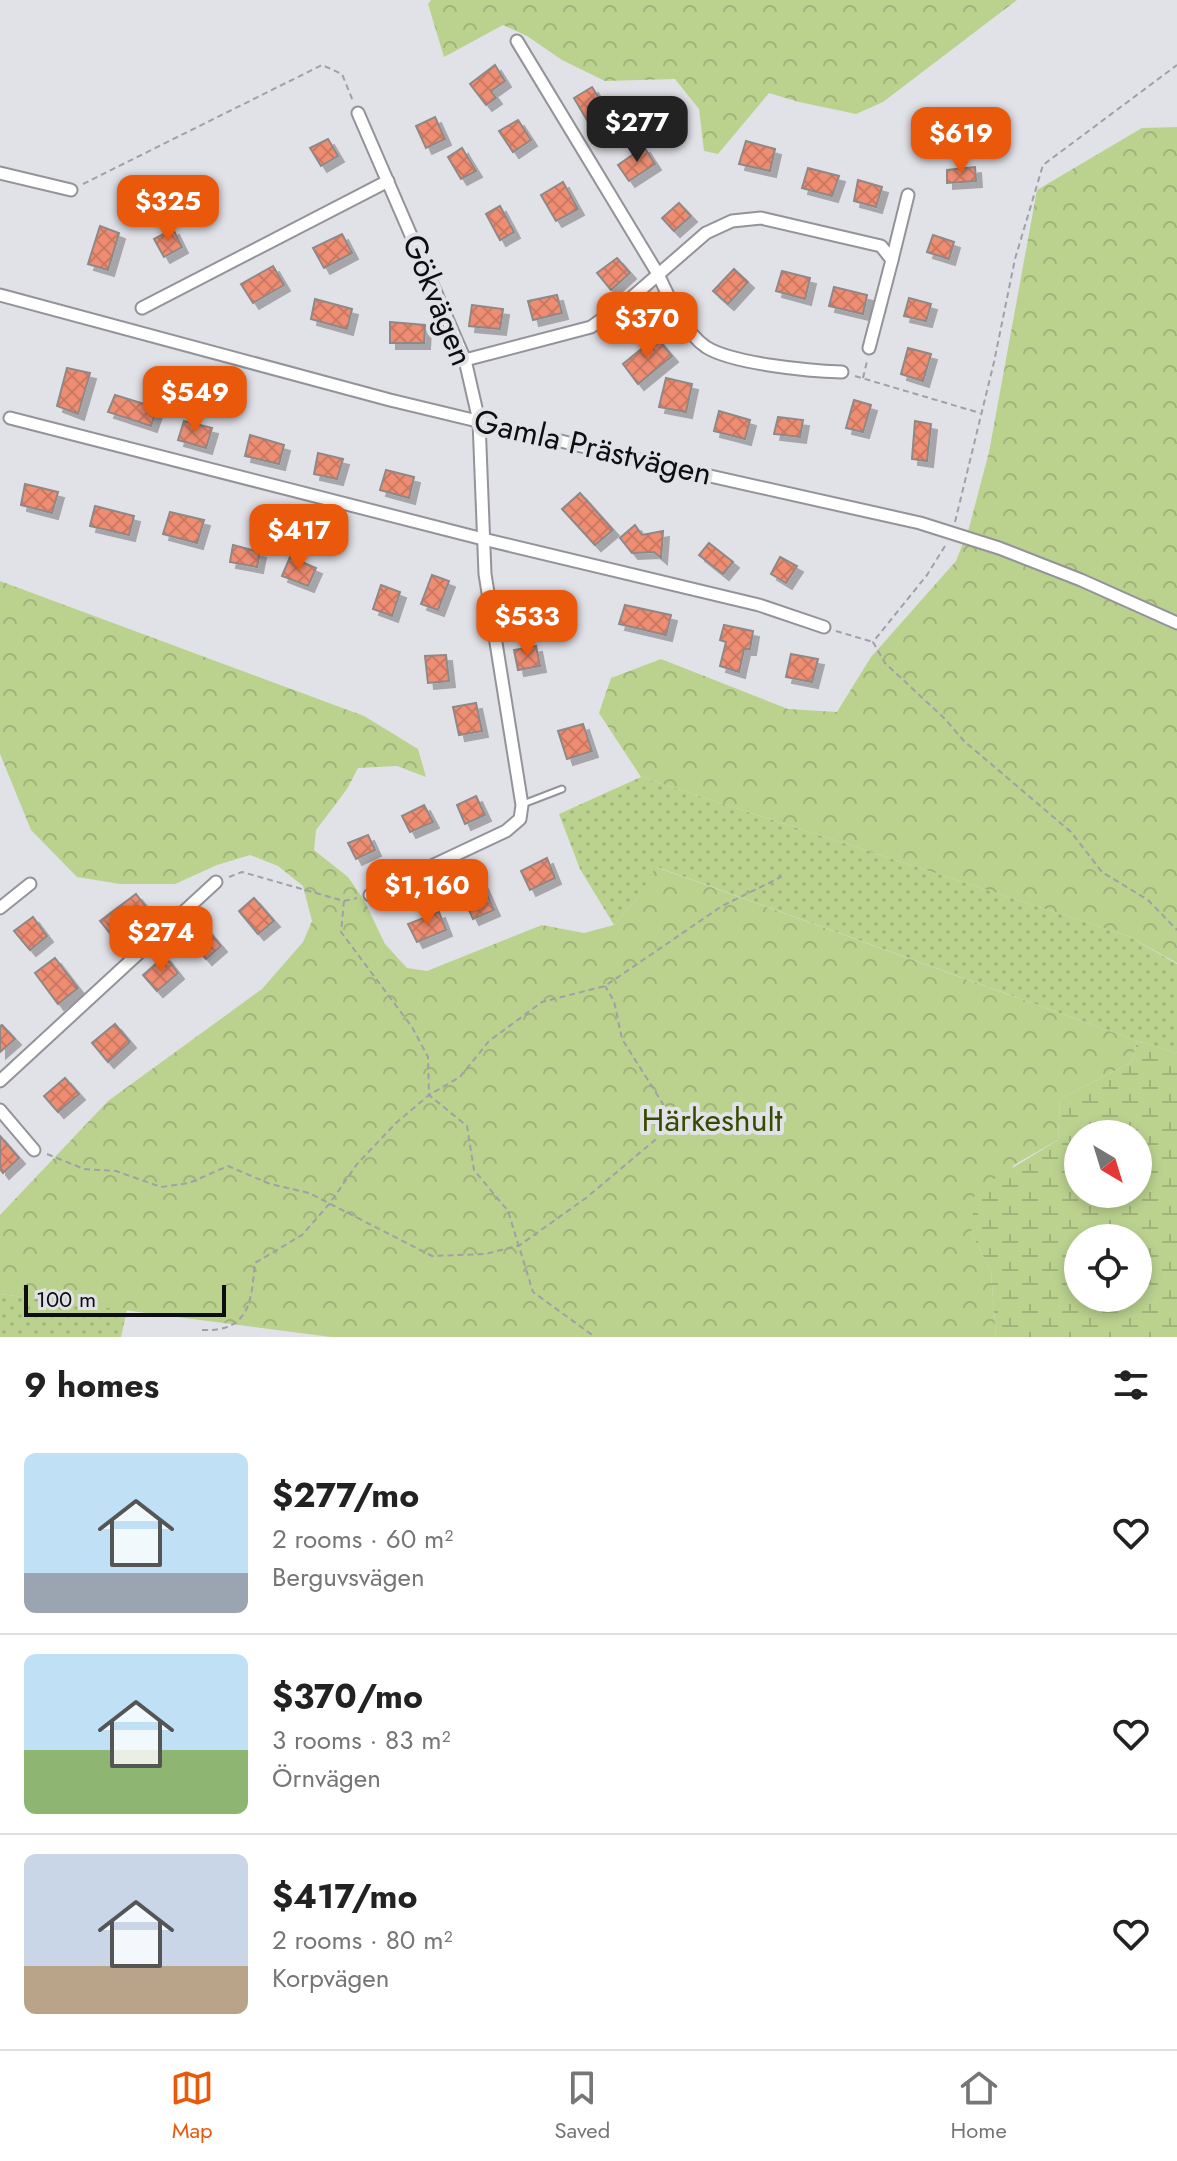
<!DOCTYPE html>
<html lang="en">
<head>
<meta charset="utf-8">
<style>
	body { margin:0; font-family:Jost,sans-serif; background:#f6f6f6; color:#222; height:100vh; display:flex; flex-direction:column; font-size:30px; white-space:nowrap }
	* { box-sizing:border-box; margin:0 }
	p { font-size:26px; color:#767676 }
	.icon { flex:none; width:44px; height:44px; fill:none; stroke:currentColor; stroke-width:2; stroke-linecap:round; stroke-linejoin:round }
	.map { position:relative; height:1337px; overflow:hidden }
	.details { display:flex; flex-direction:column; background:#fff; flex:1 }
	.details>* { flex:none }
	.needle { width:52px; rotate:142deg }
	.controls { position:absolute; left:1064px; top:1120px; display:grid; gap:16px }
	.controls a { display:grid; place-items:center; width:88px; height:88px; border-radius:50%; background:#fff; box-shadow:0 4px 12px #0003; font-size:40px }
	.scale { position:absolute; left:24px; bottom:20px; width:202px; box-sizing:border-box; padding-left:8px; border:4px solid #0e0e10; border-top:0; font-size:22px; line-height:28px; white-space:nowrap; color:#0e0e10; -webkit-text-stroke:6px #e1e1e8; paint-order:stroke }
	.price { position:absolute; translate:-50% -68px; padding:0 18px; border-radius:16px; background:#ea580c; color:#fff; font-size:26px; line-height:52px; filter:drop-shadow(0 2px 4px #0008) }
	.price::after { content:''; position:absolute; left:50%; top:48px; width:24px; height:18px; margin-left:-12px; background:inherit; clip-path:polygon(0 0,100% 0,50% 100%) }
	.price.current { background:#222; color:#fff }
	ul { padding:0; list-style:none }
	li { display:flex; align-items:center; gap:24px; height:200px; padding:0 24px }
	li+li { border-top:2px solid #e0e0e0 }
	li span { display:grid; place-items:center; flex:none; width:224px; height:160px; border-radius:12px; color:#555 }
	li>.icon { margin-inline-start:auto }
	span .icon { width:96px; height:96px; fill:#fffc; stroke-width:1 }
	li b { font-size:34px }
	h2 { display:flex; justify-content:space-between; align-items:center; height:96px; padding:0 24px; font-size:34px }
	.tab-bar { display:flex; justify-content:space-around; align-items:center; height:112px; border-top:2px solid #e0e0e0; background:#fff; font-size:22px; color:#767676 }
	.tab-bar a { display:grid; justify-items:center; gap:4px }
	.tab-bar .current { color:#ea580c }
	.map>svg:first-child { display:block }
</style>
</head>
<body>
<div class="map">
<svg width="1177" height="1337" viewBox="0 0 1177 1337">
	<defs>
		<pattern id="grass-dots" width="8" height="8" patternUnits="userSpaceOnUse" patternTransform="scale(2)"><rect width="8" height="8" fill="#bbd28f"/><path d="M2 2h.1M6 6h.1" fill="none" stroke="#a0b37a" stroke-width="1.8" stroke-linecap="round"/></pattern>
		<pattern id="forest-crowns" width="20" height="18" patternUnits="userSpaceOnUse" patternTransform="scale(2)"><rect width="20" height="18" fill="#bbd28f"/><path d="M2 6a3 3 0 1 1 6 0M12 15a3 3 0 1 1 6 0" fill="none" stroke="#a0b37a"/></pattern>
		<pattern id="wetland-marsh" width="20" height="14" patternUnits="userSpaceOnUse" patternTransform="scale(2)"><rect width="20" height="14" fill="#bbd28f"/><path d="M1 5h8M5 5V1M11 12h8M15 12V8" fill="none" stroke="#a0b37a"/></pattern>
		<pattern id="building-cross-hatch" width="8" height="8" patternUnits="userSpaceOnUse" patternTransform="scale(2)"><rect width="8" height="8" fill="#ee8d72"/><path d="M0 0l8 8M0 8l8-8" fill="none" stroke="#cb7862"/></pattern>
		<filter id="shadow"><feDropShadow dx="6" dy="6" stdDeviation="0" flood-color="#0004"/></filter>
	</defs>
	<rect width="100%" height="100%" fill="#e1e1e8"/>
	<g fill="url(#grass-dots)">
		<polygon points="641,777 1128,936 1177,964 1177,1053 1137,1041 657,867 635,901 614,925 580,869 559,814"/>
		<polygon points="0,1294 127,1310 121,1337 0,1337"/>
	</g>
	<g fill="url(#forest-crowns)">
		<polygon points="431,0 1017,0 883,102 856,114 799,102 769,93 718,154 704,151 699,109 675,79 605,81 562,60 527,36 503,25 444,57 428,4"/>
		<polygon points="1177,127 1177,963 1128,936 641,777 599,713 611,678 661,659 788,709 837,712 871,657 956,561 969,528 989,452 1037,190 1142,128"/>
		<polygon points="0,581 364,716 418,749 426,777 397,766 358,768 347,789 316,830 314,850 348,877 364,900 385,944 407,968 427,971 542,925 584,933 614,925 635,901 656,867 1137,1041 1132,1062 1060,1099 1058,1140 1014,1165 971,1233 991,1271 996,1337 331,1337 0,1294 0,1215 108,1101 262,989 303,942 312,921 303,886 278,866 250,855 217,865 175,884 120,884 77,877 31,830 0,754"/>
	</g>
	<path fill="url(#wetland-marsh)" fill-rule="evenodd" d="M1137 1041 1177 1053V1337H996L991 1271 971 1233 975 1191 1058 1140 1060 1099 1132 1062ZM1078 1134H1138V1194H1078ZM1078 1238H1138V1298H1078Z"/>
	<g fill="url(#building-cross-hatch)" stroke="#8f8886" stroke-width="2" filter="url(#shadow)">
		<polygon points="495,65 505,81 491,91 496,98 486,105 470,84"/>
		<polygon points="592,87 607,111 588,122 574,98"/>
		<polygon points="435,117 445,139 426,148 416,126"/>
		<polygon points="518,120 531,140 513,152 499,131"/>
		<polygon points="328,139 338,156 321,166 310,148"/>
		<polygon points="746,141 775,149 770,171 739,164"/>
		<polygon points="644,147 655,164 629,181 618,165"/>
		<polygon points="462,148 476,171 461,179 448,157"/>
		<polygon points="975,167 976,181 947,183 947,170"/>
		<polygon points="808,168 839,176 832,196 802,188"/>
		<polygon points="858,180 882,187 876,207 854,201"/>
		<polygon points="563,182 578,209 556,221 541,195"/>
		<polygon points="679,203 691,216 674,231 662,218"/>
		<polygon points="500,206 514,232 500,240 486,214"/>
		<polygon points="100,226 119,233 108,270 88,264"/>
		<polygon points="173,229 182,247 164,257 154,239"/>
		<polygon points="342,234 352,253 324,268 313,248"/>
		<polygon points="933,235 954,242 949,259 927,252"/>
		<polygon points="617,258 630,273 611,290 597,273"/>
		<polygon points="273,266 284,285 253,303 241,284"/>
		<polygon points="734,269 748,282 728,304 713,291"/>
		<polygon points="782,271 810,278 805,299 776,291"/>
		<polygon points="834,287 867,295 863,314 829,306"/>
		<polygon points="557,295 562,313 533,320 528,301"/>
		<polygon points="909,298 931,304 926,321 904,316"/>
		<polygon points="315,299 352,309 347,329 311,319"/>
		<polygon points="472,305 503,309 500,329 469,326"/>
		<polygon points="390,322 425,325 424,343 390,343"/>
		<polygon points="656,337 672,356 638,384 623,364"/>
		<polygon points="908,348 931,354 923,381 901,374"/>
		<polygon points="67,368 90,373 78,414 57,406"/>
		<polygon points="666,378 692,384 686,412 659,407"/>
		<polygon points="115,395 157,408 151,426 108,412"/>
		<polygon points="854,400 871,405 863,432 846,428"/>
		<polygon points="719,411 750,420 745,439 714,431"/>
		<polygon points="778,417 803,420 800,437 774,434"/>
		<polygon points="184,421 212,428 206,448 178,440"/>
		<polygon points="915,421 931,424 927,461 912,459"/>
		<polygon points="250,435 284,445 279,464 245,456"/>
		<polygon points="318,453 343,459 337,479 314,474"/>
		<polygon points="386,470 414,477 409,498 380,490"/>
		<polygon points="25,484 58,492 52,513 21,505"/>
		<polygon points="580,493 613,530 595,545 562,509"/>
		<polygon points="95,506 134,516 129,535 90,526"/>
		<polygon points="170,512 204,520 197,543 163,534"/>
		<polygon points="635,525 642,535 663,531 661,558 654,552 632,553 620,538"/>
		<polygon points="709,543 733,562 723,574 699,555"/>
		<polygon points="233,545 260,552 257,567 230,562"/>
		<polygon points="290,557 316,568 308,586 282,576"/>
		<polygon points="780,557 797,566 786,583 771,574"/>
		<polygon points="432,575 449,581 438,610 421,604"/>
		<polygon points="381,585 400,592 392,616 373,609"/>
		<polygon points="528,595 536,628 516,632 509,599"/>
		<polygon points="625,605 671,615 666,635 619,624"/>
		<polygon points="724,625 753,631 750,649 744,649 739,672 720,666 726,642 720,640"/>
		<polygon points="536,646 540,666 518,670 514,650"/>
		<polygon points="791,654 818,659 812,682 786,677"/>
		<polygon points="446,655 449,681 428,683 425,656"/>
		<polygon points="476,703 482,731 459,735 453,707"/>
		<polygon points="583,724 592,751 567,759 558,731"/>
		<polygon points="476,796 485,815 465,824 457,805"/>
		<polygon points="424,805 433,822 410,832 402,816"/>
		<polygon points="368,835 375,850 356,859 348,843"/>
		<polygon points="547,858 555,878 530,890 521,871"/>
		<polygon points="482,883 494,910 473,919 461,892"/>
		<polygon points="136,894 153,916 118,943 100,921"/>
		<polygon points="254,898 274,921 258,934 239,911"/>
		<polygon points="439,912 446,930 417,942 408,924"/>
		<polygon points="33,917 47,936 30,950 14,931"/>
		<polygon points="199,920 221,946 206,959 185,934"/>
		<polygon points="165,956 178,973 157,991 143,975"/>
		<polygon points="55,958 78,988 58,1004 35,973"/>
		<polygon points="115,1024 130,1042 108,1062 92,1043"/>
		<polygon points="2,1025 15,1039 0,1052 0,1026"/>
		<polygon points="65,1078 79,1094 58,1112 44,1096"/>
		<polygon points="0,1136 19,1158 3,1173 0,1169"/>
	</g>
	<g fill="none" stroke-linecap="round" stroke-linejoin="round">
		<g stroke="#939399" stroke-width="9">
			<polyline id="service" points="523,804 562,789"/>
		</g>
		<g stroke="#939399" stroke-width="15">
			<g id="minor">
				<path d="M517 41 658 274C668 296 685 333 706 347 733 364 810 371 842 372"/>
				<polyline points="358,113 465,360 479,421 485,574 522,805 520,819 506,831 370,895"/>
				<polyline points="0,173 71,190"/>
				<polyline points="892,260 908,195"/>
				<polyline points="0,295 390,400 652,463 920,523 999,548 1081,580 1177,623"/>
				<polyline points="142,308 388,181"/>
				<polyline points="465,360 591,327 630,299 706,233 732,221 761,218 881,246 892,260 869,348"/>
				<polyline points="10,418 483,539 759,605 824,627"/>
				<polyline points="0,908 30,884"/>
				<polyline points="0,1081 216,882"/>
				<polyline points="0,1110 34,1150"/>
			</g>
		</g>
		<g stroke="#a0a0a6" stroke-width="2" stroke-dasharray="6 4" stroke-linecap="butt">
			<polyline points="83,184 322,65 342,74 353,101"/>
			<polyline points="855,376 980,413"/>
			<polyline points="863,378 867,361"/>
			<polyline points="955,522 994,362 1015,259 1043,165 1177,65"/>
			<polyline points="945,546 927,575 873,642 885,663 945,719 964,741 1071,832 1102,872 1148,900 1177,930"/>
			<polyline points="836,631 873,642"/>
			<polyline points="229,877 242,872 344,901 357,898"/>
			<polyline points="344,901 341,932 412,1027 428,1057 429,1095 467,1126 474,1170 508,1211 533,1292 595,1337"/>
			<polyline points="47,1154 84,1169 116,1171 161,1187 189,1183 228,1166 270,1184 309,1193 432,1256 486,1254 520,1245 586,1198 655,1140 663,1104 622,1039 614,1001 605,986"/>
			<path d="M202 1330C251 1332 251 1300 255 1263L302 1235 330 1203 357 1164 396 1123 429 1095 460 1077 489 1041 542 1002 605 986 722 906 781 877"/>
		</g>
		<use href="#service" stroke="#fff" stroke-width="5"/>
		<use href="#minor" stroke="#fff" stroke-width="11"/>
	</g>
	<g text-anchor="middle" stroke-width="8" stroke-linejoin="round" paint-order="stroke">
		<g font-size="32" fill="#0e0e10" stroke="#e1e1e8">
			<text transform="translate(438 300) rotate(68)" y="11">Gökvägen</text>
			<text transform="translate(593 447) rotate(13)" y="11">Gamla Prästvägen</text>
		</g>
		<g font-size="32" fill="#384900" stroke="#e1e1e8">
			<text x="712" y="1131">Härkeshult</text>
		</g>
	</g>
</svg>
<div class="controls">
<a><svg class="needle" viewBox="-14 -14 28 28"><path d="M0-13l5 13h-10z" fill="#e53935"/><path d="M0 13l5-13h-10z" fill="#767676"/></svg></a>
<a><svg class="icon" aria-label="locate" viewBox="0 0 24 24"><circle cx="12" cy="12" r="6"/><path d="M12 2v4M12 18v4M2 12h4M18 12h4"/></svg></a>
</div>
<div class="scale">100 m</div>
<b class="price current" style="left:637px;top:164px">$277</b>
<b class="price" style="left:961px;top:175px">$619</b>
<b class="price" style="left:168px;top:243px">$325</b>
<b class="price" style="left:647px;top:360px">$370</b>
<b class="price" style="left:195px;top:434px">$549</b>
<b class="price" style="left:299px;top:572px">$417</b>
<b class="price" style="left:527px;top:658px">$533</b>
<b class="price" style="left:427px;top:927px">$1,160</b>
<b class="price" style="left:161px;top:974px">$274</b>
</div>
<section class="details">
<h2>9 homes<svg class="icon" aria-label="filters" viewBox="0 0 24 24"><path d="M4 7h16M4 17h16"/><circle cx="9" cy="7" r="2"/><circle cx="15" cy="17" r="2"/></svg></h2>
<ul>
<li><span style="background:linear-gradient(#bfe0f5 75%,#9aa5b1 0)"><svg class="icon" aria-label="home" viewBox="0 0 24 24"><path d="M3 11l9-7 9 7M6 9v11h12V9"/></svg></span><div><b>$277/mo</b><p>2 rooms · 60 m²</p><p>Berguvsvägen</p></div><svg class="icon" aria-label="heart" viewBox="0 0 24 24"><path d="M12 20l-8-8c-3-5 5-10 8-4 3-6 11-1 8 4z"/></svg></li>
<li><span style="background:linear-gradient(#bfe0f5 60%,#8fb573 0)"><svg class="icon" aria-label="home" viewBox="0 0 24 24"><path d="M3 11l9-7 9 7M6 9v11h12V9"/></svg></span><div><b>$370/mo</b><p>3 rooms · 83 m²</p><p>Örnvägen</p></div><svg class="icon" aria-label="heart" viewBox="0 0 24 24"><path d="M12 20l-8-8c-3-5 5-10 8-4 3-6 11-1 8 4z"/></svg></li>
<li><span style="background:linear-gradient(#c9d6e8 70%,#b9a48a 0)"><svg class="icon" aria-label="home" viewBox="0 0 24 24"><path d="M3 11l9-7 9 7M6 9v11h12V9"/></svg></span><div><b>$417/mo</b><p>2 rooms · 80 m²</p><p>Korpvägen</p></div><svg class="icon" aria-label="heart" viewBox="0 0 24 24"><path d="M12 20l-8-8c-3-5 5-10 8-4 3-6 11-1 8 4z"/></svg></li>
</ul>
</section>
<nav class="tab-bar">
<a class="current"><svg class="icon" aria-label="map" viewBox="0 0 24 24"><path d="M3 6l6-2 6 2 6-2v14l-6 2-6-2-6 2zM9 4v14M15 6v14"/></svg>Map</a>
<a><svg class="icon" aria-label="saved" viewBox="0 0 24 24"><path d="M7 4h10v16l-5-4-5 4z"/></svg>Saved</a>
<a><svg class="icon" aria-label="home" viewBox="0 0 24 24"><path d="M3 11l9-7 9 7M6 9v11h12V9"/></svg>Home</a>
</nav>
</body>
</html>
